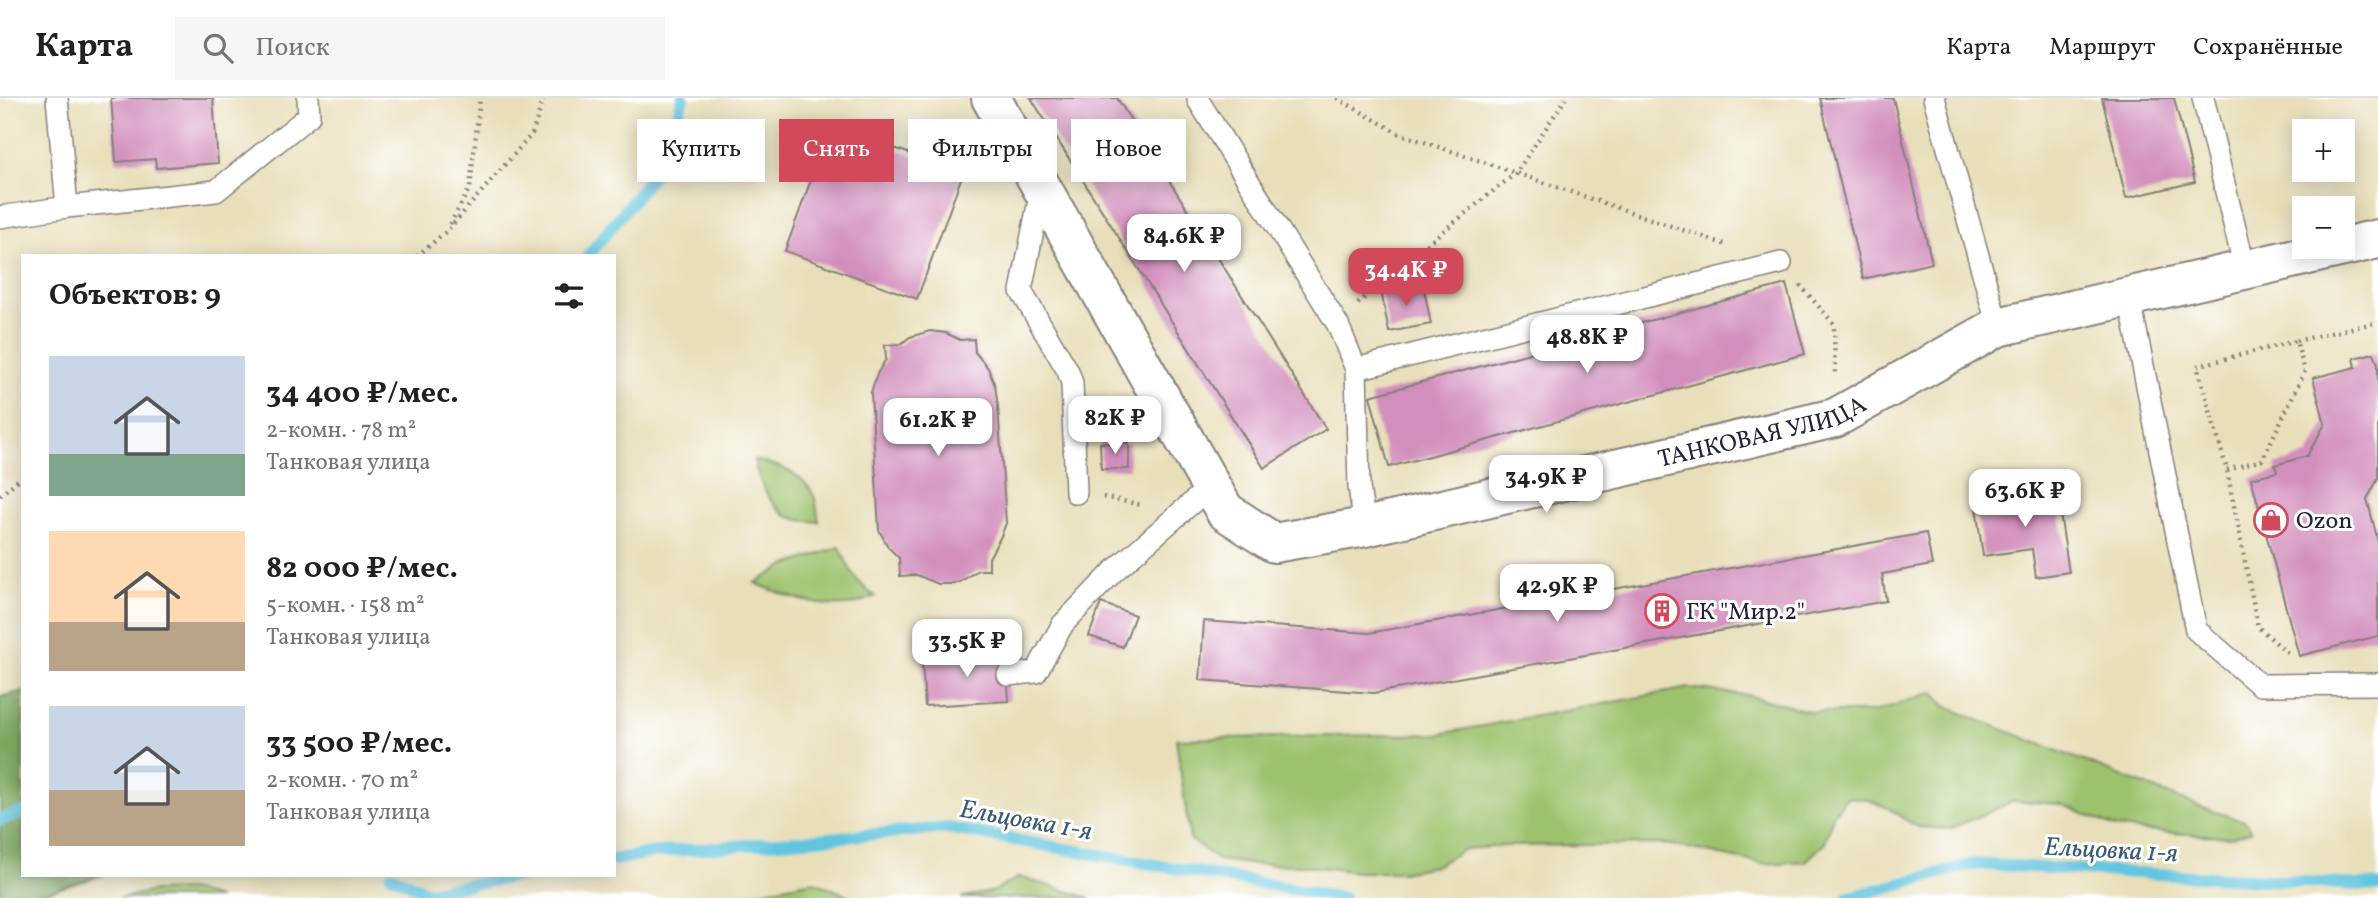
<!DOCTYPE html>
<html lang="ru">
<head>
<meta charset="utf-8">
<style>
	body { margin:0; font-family:Vollkorn,serif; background:#f6f6f6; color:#202124; height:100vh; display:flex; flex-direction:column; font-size:26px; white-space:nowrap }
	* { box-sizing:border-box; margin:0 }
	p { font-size:23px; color:#757577 }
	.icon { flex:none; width:38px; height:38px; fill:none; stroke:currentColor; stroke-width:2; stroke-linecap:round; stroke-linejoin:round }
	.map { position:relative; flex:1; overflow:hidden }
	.sheet { position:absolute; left:21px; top:156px; width:595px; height:623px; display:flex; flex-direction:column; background:#fff; border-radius:0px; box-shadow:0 4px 18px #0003 }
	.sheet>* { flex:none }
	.hud { position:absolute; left:637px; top:21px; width:665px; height:63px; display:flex; gap:14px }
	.controls { position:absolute; left:2292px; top:21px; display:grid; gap:14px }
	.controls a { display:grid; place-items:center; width:63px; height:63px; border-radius:0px; background:#fff; box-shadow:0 4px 18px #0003; font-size:35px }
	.price { position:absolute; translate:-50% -60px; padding:0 16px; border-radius:14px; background:#fff; color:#222; font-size:23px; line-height:46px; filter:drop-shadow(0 2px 4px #0008) }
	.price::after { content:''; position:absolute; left:50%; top:42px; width:21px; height:16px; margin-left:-10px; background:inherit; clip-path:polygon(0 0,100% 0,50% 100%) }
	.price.on { background:#d1495b; color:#fff }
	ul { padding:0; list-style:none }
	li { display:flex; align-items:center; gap:21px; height:175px; padding:0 28px }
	li span { display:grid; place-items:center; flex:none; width:196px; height:140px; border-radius:0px; color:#555 }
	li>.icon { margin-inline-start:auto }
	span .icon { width:84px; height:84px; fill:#fffc; stroke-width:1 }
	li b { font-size:30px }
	h2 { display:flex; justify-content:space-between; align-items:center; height:84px; padding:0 28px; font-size:30px }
	.chip { padding:0 24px; border-radius:0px; background:#fff; box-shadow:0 4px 18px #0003; font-size:24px; line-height:63px }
	.chip.on { background:#d1495b; color:#fff }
	header { display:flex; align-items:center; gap:42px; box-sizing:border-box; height:98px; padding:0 35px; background:#fff; border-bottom:2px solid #e0e0e0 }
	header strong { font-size:33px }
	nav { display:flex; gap:38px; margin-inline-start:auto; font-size:24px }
	.search { width:490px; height:63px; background:#f6f6f6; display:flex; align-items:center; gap:18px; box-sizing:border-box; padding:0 24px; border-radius:0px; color:#757577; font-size:26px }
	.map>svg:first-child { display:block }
</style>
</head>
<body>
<header>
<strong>Карта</strong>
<div class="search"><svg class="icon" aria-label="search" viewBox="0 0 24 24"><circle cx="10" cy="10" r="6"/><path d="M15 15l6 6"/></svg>Поиск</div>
<nav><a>Карта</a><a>Маршрут</a><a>Сохранённые</a></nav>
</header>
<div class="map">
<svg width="2378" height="800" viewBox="0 0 2378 800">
	<rect width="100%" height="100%" fill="#fff"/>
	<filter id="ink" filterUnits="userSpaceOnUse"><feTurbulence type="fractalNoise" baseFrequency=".0143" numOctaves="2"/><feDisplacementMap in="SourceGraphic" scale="14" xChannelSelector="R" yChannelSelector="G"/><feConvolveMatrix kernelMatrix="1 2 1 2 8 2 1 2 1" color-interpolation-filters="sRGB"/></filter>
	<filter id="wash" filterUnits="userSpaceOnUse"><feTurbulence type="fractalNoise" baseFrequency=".00686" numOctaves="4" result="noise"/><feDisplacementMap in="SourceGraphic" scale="28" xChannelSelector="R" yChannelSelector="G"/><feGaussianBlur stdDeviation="1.57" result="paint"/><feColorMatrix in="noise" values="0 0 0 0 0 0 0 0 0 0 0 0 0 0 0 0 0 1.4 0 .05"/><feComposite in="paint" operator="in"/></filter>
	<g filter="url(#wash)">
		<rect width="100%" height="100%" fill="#e8dfba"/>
		<g fill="#9dc26d" stroke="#607254" stroke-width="2">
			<path d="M754 362C775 366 802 374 813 396 817 403 817 415 819 424 812 423 803 423 796 421 771 414 759 384 754 362Z"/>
			<path d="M840 449C848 470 856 485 875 498 868 501 861 504 854 506 824 512 782 497 755 485L784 468Z"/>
			<polygon points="1689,590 1747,597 1812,614 1874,614 1933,594 1945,608 1966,617 2203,710 2245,723 2251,733 2230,739 2143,733 2115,729 2061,706 2014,703 1950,731 1917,729 1888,710 1866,701 1847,699 1833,717 1825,745 1806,763 1765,766 1668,746 1505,748 1465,751 1435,768 1402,774 1357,774 1304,767 1251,766 1218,762 1190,741 1176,641 1439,636"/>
			<polygon points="1019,779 1090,800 961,800 994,793"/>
			<polygon points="813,783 854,800 727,800"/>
			<polygon points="189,792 219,800 119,800 154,793"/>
		</g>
		<polygon fill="#7ea860" stroke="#50654e" stroke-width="2" points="23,593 23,777 104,777 27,800 0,800 0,599"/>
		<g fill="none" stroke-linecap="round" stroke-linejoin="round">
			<g stroke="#62c5e0" stroke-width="12">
				<polyline points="588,158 665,62 683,0"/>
				<polyline points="0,722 23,714"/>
				<polyline points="614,762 650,755 947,730 1343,800"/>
				<polyline points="391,777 427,794 526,777"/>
				<polyline points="1847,800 1973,766 2378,788"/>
			</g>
		</g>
		<g id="blocks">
			<g fill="#d28ebc">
				<polygon points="111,0 213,0 218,65 156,70 155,61 116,64"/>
				<polygon points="1031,0 1117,0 1326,331 1264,370"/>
				<polygon points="1820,0 1893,0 1932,165 1863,181"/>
				<polygon points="2102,0 2174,0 2195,84 2126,100"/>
				<polygon points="831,27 963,75 917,201 785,153"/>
				<polygon points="1423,186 1431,226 1389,234 1381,193"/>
				<polygon points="1786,186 1805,256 1389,369 1370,298"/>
				<polygon points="930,233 946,235 960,242 974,241 975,254 988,270 995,288 998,308 1006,425 1001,438 989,460 989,472 978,472 960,484 950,486 938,486 917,477 900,478 899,460 888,449 879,432 871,295 877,276 886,261 885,247 901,246 910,239"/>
				<polygon points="2374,255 2378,266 2378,381 2367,401 2378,443 2378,538 2299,558 2251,380 2277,374 2275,367 2307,358 2325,326 2313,280 2356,269 2354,260"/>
				<polygon points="1100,345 1129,345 1129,371 1101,371"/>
				<polygon points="2056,390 2069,474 2036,479 2032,451 1983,458 1975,402"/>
				<polygon points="1926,435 1932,467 1882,476 1886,503 1374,595 1200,582 1204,523 1369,535"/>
				<polygon points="1101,505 1135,517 1123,549 1089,538"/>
				<polygon points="1006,552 1009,603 925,608 922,563 966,561 965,554"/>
			</g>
		</g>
	</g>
	<g filter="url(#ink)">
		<use href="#blocks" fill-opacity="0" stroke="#85807a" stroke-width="2"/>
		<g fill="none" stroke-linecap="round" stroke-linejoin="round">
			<g stroke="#85807a" stroke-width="24">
				<g id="service">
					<polyline points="57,0 67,109"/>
					<polyline points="1934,0 1998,229"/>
					<polyline points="2203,0 2245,171"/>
					<polyline points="1198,2 1338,227 1356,271 1359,389 1365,429"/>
					<polyline points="1041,92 1021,193 1068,273 1072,285 1076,395"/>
					<polyline points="0,119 67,109 216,93 309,18 308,0"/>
					<polyline points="2129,198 2196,532 2260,587 2378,586"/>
					<polyline points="1356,271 1781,165"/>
					<polyline points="1008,577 1036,574 1063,526 1114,473 1211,388"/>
				</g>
			</g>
			<g stroke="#85807a" stroke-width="42">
				<g id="minor">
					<path id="s1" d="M991 0 1225 413 1274 445 1365 429 1835 320 1998 229 2343 149"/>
					<polyline points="2343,149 2378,141"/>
				</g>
			</g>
			<g stroke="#85807a" stroke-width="4.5" stroke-dasharray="2 5" stroke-linecap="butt">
				<polyline points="1337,0 1398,35 1727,147"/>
				<polyline points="450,126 470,90 480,0"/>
				<polyline points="417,158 447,133 532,36 544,0"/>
				<polyline points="1800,187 1834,226 1835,277"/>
				<polyline points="1358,206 1383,181 1516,75 1566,0"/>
				<polyline points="2296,243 2378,224"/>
				<polyline points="2227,372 2262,362 2305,273 2296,243 2197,268 2227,372 2258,529 2289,556"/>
				<polyline points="0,397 23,378"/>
				<polyline points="1103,399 1142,407"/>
			</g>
			<use href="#service" stroke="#fff" stroke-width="21"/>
			<use href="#minor" stroke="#fff" stroke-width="38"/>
		</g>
	</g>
	<defs>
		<g id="shop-ring" transform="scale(1.75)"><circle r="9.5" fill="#fff" stroke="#d1495b" stroke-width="1.5"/><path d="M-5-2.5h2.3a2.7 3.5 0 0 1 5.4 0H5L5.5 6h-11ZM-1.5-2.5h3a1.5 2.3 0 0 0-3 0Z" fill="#d1495b"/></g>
		<g id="building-ring" transform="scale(1.75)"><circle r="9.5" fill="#fff" stroke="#d1495b" stroke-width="1.5"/><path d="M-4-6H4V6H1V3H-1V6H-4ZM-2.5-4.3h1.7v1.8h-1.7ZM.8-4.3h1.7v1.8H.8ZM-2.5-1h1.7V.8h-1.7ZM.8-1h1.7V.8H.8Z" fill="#d1495b"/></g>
	</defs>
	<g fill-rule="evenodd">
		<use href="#shop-ring" x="2271" y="422"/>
		<use href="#building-ring" x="1662" y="513"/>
	</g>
	<g text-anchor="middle" stroke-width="6" stroke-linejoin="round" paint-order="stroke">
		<g font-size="24" fill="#22223b" stroke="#fff">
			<text dy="8" stroke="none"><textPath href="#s1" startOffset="1034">ТАНКОВАЯ УЛИЦА</textPath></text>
		</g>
		<g font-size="24" fill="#22223b" stroke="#fff" text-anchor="start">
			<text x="2296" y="430">Ozon</text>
			<text x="1686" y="521">ГК "Мир.2"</text>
		</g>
		<g font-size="26" font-style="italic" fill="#385b75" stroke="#fff">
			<text transform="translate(1026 721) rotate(10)" y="9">Ельцовка 1-я</text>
			<text transform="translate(2111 751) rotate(3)" y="9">Ельцовка 1-я</text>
		</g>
	</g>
</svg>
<div class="controls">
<a>+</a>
<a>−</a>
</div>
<b class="price" style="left:1184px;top:176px">84.6K ₽</b>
<b class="price on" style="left:1406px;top:210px">34.4K ₽</b>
<b class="price" style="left:1587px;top:277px">48.8K ₽</b>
<b class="price" style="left:1115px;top:358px">82K ₽</b>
<b class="price" style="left:938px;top:360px">61.2K ₽</b>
<b class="price" style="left:1546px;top:417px">34.9K ₽</b>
<b class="price" style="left:2025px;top:431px">63.6K ₽</b>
<b class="price" style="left:1557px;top:526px">42.9K ₽</b>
<b class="price" style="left:967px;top:581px">33.5K ₽</b>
<div class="hud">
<a class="chip">Купить</a>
<a class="chip on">Снять</a>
<a class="chip">Фильтры</a>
<a class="chip">Новое</a>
</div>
<section class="sheet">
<h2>Объектов: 9<svg class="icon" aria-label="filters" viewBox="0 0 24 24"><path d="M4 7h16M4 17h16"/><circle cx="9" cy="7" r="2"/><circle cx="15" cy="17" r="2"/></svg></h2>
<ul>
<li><span style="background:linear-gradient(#c9d6e8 70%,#7fa58c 0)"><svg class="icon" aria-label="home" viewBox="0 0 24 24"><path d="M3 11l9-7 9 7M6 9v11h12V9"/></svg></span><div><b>34 400 ₽/мес.</b><p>2-комн. · 78 m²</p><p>Танковая улица</p></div></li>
<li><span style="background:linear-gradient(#ffd9b3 65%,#b9a48a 0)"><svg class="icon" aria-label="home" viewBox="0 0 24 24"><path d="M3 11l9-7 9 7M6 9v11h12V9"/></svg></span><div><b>82 000 ₽/мес.</b><p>5-комн. · 158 m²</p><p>Танковая улица</p></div></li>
<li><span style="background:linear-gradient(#c9d6e8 60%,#b9a48a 0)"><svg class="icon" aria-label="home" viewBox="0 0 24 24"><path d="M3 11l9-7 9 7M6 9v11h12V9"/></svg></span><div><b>33 500 ₽/мес.</b><p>2-комн. · 70 m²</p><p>Танковая улица</p></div></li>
</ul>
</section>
</div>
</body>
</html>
